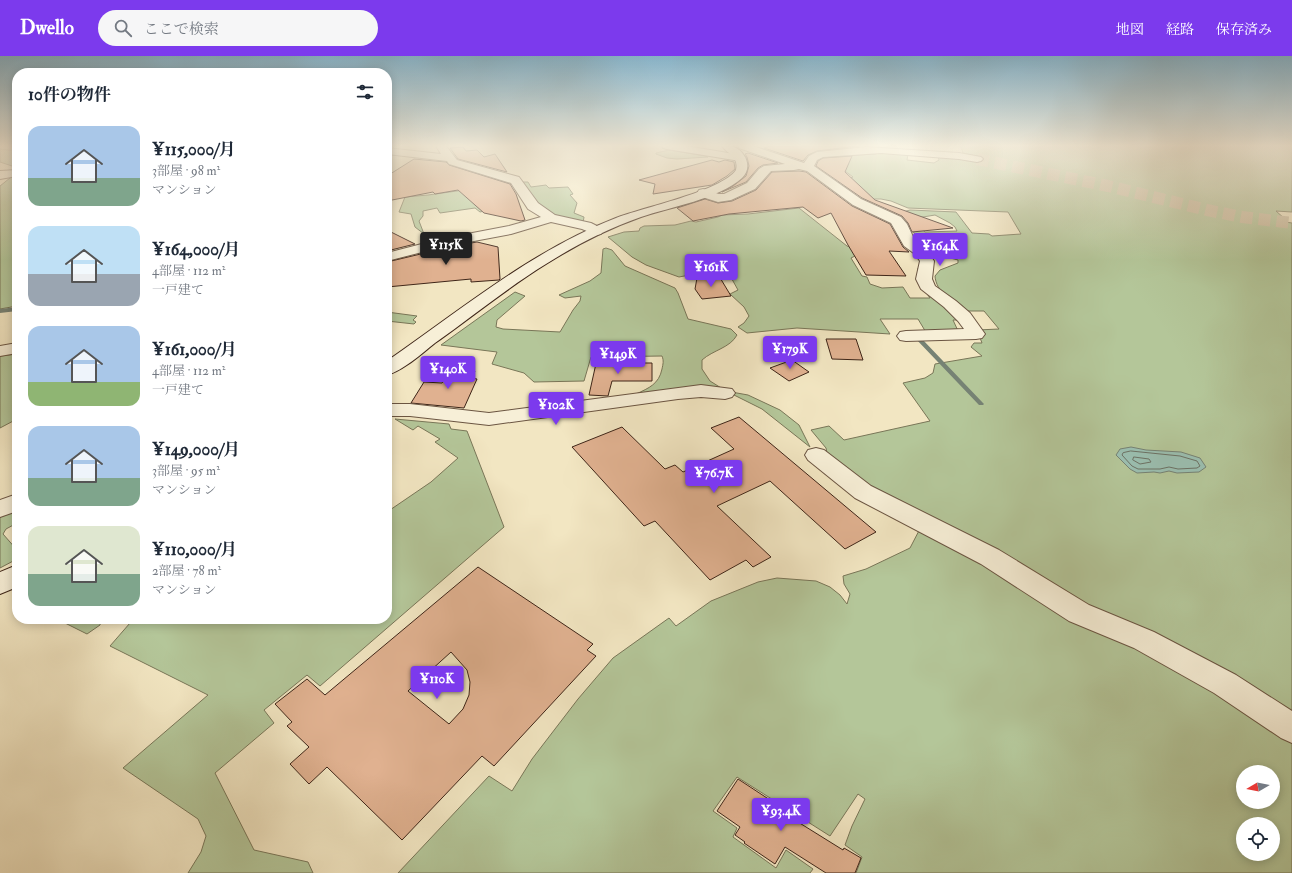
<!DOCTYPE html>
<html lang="ja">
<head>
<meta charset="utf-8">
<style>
	body { margin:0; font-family:"IM FELL Double Pica","Noto Serif JP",serif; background:#f6f6f7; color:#1f2937; height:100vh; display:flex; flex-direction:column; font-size:15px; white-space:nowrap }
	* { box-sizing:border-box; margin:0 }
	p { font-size:13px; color:#747a83 }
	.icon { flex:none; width:22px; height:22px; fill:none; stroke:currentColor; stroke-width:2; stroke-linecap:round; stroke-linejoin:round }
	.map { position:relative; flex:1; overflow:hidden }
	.details { position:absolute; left:12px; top:12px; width:380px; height:556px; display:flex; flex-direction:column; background:#fff; border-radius:16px; box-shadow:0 2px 10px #0003 }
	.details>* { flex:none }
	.needle { width:26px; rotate:260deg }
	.tools { position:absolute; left:1236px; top:709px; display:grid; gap:8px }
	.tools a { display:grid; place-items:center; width:44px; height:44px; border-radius:50%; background:#fff; box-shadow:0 2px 10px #0003; font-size:20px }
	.price { position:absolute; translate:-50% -34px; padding:0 9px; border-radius:4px; background:#7c3aed; color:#fff; font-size:13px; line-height:26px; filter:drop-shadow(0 1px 2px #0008) }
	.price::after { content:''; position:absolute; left:50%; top:24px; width:12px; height:9px; margin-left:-6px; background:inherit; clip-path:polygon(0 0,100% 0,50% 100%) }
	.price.active { background:#222; color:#fff }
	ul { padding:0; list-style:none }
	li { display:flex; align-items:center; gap:12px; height:100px; padding:0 16px }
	li span { display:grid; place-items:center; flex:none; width:112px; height:80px; border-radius:12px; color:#555 }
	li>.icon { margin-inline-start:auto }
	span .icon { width:48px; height:48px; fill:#fffc; stroke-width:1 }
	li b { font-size:17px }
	h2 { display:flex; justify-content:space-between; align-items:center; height:48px; padding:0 16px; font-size:17px }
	header { display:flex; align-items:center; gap:24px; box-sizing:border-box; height:56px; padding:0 20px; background:#7c3aed; color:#fff }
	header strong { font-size:19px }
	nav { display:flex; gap:22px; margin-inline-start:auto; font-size:14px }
	.search { width:280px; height:36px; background:#f6f6f7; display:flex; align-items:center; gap:10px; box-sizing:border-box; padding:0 14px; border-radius:22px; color:#747a83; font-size:15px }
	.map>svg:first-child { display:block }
</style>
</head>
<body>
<header>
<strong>Dwello</strong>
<div class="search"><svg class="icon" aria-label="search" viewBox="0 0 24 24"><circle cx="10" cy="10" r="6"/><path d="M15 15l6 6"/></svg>ここで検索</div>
<nav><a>地図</a><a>経路</a><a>保存済み</a></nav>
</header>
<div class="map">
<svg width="1292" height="817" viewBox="0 0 1292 817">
	<rect width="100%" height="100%" fill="#f2e6c2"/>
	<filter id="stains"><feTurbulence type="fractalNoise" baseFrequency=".005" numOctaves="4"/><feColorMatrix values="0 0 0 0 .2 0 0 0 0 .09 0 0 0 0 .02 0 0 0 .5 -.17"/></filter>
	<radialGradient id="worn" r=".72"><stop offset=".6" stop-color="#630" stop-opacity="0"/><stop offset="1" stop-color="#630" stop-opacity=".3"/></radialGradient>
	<g fill="#b4c699" stroke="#797658" fill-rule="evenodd">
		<path d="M958 90H1292V156L1276 155 1285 163H1282L1285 166 1292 167V817H856L862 801 845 789 852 770 865 743 858 738 830 780 737 721 713 755 737 772 733 781 776 812 786 794 813 813 810 817H398L489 720 512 735 532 703 578 643 613 602 669 562 676 570 711 545 758 526 777 522 816 525 830 531 840 539 847 548 850 538 844 528 843 520 866 513 910 492 923 467 828 402 826 392 811 374 829 370 844 384 930 365 903 327 925 322 933 317 935 308 982 300 971 291 974 287H982L977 274 999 273 984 255H963C952 245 936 236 935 220L940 214 958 207V204L931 197 921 188 909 169H917L925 176 957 175 955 171 950 167 935 159 911 163 899 157 910 154 956 156 972 177 989 178 992 180 1021 178 1008 156 908 152 891 145 881 143H866L847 132V131L842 130 837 127 853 121 841 112 850 102 839 100 876 98 874 95 908 98 907 104 934 107 939 104 938 100 980 101 963 97 961 91ZM1243 716H1273V746H1243ZM1243 768H1273V798H1243Z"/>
		<polygon points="0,93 17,95 17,109 15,111 0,106"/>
		<polygon points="669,94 705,100 708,101 677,103 667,102 656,98 656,97"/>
		<polygon points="468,114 488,118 507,126 500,126 493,153 480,156 475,152 440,157 437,152 423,155 423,160 419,165 424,178 415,171 411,158 399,156 405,141 428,139 464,134 442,120"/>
		<polygon points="15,118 17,118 17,250 0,253 0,130"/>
		<path d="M522 126H528L531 131 546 129 549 132 568 131 573 138 570 139 577 147 574 157 584 161 583 167C568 163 547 159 537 147 532 140 528 133 522 126Z"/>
		<path d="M799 152 847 190 855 193 859 198 851 202 862 220 867 221 870 228 882 232 903 231 910 242H930C921 229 919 229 918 212L924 213 922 223 965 264H953L959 277 927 278 918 263H880L890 278 797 272 747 277 738 271 744 267 749 260 744 251 730 238 738 234 728 216 716 214 679 221 646 209 632 201 608 181 624 176 639 175 640 172 644 170 675 169 691 165 696 166 718 161 722 159 748 158Z"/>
		<path d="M606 192 612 194 625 210 675 232 678 237 688 263 731 273 737 279C730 292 713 294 702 304V313L710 325 726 335 748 339 780 354 799 369 810 391 762 353 726 335 636 338C649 332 659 328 662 313 663 308 664 305 662 300L591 301 584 325 534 326 524 317 492 308 497 296 441 289 515 236 525 240 497 264 496 271 503 273 560 276 573 254 580 245 581 240 565 242 559 239 590 225 601 217 603 193Z"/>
		<polygon points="387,256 417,260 413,264 416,266 414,268 387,265"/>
		<polygon points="17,298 17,363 0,372 0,300"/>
		<polygon points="395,363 449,368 451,373 467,375 504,471 320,630 307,619 264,654 274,667 215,717 254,794 308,806 313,817 188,817 201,796 206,780 198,763 123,712 208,639 110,590 130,567 130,563 387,563 387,456 431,426 458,402 435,386 440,383 418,370 413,374"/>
		<polygon points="17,450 17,467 6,473 3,478 17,494 17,503 0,512 0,459"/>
		<polygon points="64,563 101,563 100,569 87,578 61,565"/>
	</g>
	<polygon fill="#9bc0b2" stroke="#768274" points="1131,391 1146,394 1181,396 1200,402 1206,411 1199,416 1177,417 1169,415 1160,417 1154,416 1137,417 1130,413 1116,399 1120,393"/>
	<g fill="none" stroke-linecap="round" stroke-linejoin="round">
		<g stroke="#6c7265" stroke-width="1">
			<polygon points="1131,395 1180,400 1197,405 1200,410 1197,412 1178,413 1169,411 1160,413 1138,413 1132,410 1122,399 1123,397"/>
			<polygon points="1134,401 1149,403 1151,406 1140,408 1133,404"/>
		</g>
		<g fill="#768274" fill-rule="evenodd">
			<polygon points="17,251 17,255 0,257 0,253"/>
			<polygon points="922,280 925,282 923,284 983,347 984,348 983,349 979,349 915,282 918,280"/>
		</g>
	</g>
	<g fill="#e0b190" stroke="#3e2518" fill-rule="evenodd">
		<polygon points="770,90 858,90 817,95 808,99 803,105 764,92"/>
		<polygon points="463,91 466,95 477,94 484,101 495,98 507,116 458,103 450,92"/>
		<polygon points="748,97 778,107 763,109 758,112 746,126 722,136 733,130 746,120 749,110 747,101 745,98"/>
		<polygon points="852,100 845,116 875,144 953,172 912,176 908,167 902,160 862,142 816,110 818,105 823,102"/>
		<polygon points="414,103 446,106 449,109 510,128 516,138 525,164 521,165 484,157 458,134 435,138 433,136 387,145 387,120"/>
		<polygon points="712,104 719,106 725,104 734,106 735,113 727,120 712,129 653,138 655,128 639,124"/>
		<polygon points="799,115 806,116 852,150 890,168 903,191 909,196 889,195 906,220 866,219 848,189 831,157 818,162 803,151 729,158 693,165 677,152 705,143 718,147 732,145 756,134 772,116"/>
		<polygon points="387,174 415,188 387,195"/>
		<polygon points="477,186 498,191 500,223 499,224 471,226 471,223 387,231 387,206 429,196 465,193 465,188"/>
		<polygon points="719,220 731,240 702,243 695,233 697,222"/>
		<polygon points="826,283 856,283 863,304 832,303"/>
		<polygon points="597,303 617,304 616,307 652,307 652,325 612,325 608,340 589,339"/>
		<polygon points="792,304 809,316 789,325 770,312"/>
		<polygon points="451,313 475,315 471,322 477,323 464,352 411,347 424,326 442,327"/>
		<polygon points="739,361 876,476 845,493 770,425 717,450 771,501 753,511 746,504 710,524 655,465 644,470 572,391 622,371 665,413 675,409 683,416 734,393 711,372"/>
		<path d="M478 511 593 588 587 594 596 600 494 710 482 700 402 784 327 711 309 728 290 708 309 691 287 670 292 666 275 648 307 623 325 639ZM451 596 467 614 470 626 469 639 463 653 449 668 408 635Z"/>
		<polygon points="738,723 799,763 798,766 843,794 844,792 861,802 855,817 826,817 785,791 775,808 744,787 745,786 735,779 740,771 717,755"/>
	</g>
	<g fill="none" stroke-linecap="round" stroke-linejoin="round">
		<polyline stroke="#cebfa0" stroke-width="12" stroke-dasharray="12 6" stroke-linecap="butt" points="977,103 1108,130 1207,154 1242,161 1292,167"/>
		<g stroke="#6b5542" stroke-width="2">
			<g id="street">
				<polygon points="436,90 446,90 457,104 519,121 538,147 555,159 591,167 601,172 603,175 601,178 596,179 582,173 551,166 511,178 442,191 387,205 387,197 441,183 509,170 541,161 528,153 511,127 449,108 447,105 387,98 387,92 441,98"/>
				<polygon points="662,90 686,90 740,99 746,102 740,105 667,93 663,92"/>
				<polygon points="738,90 753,90 804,107 809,100 817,96 866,91 959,97 981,101 983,103 981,105 977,106 959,103 881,97 823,101 817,104 814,110 861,143 901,161 907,168 915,185 925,192 934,205 932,223 935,230 956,245 970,257 985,278 982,282 976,283 906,285 900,284 897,280 900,276 906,275 964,273 958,265 944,251 921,233 916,223 920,205 915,198 904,190 891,167 853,149 807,115 799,113 794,114 771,115 755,133 731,144 718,146 699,140 697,137 699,134 703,133 719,138 724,138 747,127 759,113 764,110 785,108 739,92"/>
				<polygon points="17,114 17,120 0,123 0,115"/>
				<polygon points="17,287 17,297 0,300 0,290"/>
				<polygon points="701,329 732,333 735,337 732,341 725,343 701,341 678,343 489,369 410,360 387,360 387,348 410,348 489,357"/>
				<polygon points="816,392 824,394 871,430 999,494 1089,549 1154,576 1236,619 1292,655 1292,687 1281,682 1214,637 1134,592 1069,565 981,508 855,442 808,404 805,399 808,394"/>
				<polygon points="17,438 17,455 0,461 0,444"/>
			</g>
		</g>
		<g stroke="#3e2518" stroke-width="2">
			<g id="secondary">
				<path d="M722 90C731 90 737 90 743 98 749 106 749 115 742 122 719 143 670 151 641 161 607 173 576 189 546 208 507 232 472 261 435 287 421 298 404 314 387 319V305C461 254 531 195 616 162 641 152 722 135 736 114 739 100 728 99 722 90Z"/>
				<polygon points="17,509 17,531 0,538 0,516"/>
			</g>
		</g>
		<use href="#street" fill="#f7efd7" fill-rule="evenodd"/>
		<use href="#secondary" fill="#f7efd7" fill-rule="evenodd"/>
	</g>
	<linearGradient id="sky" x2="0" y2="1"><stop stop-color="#89b9d2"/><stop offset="0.44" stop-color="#f9f4e4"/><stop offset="1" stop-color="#f9f4e4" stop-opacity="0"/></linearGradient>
	<rect width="1292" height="204" fill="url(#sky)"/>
	<rect width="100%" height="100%" filter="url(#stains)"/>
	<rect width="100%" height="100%" fill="url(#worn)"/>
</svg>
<div class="tools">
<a><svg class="needle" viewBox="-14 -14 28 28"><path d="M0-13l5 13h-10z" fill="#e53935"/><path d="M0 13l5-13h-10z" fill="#747a83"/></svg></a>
<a><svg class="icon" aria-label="locate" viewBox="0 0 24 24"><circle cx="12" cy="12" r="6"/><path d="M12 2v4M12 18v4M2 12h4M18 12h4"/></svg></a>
</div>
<b class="price active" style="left:446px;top:210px">¥115K</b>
<b class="price" style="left:940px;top:211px">¥164K</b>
<b class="price" style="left:711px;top:232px">¥161K</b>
<b class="price" style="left:790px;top:314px">¥179K</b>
<b class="price" style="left:618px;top:319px">¥149K</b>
<b class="price" style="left:448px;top:334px">¥140K</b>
<b class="price" style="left:556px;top:370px">¥102K</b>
<b class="price" style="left:714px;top:438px">¥76.7K</b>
<b class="price" style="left:437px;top:644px">¥110K</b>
<b class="price" style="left:781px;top:776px">¥93.4K</b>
<section class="details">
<h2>10件の物件<svg class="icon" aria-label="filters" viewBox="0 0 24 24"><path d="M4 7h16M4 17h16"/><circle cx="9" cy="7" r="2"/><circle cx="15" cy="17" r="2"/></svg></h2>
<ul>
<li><span style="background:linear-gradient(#a9c7e8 65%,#7fa58c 0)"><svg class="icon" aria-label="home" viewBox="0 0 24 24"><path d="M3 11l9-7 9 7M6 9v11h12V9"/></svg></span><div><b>¥115,000/月</b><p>3部屋 · 98 m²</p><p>マンション</p></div></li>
<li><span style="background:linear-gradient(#bfe0f5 60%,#9aa5b1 0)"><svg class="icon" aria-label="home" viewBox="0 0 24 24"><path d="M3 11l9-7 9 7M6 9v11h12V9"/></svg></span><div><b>¥164,000/月</b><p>4部屋 · 112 m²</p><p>一戸建て</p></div></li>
<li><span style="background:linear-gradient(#a9c7e8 70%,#8fb573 0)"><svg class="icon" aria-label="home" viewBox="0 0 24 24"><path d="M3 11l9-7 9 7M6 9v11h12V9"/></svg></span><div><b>¥161,000/月</b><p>4部屋 · 112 m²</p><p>一戸建て</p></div></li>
<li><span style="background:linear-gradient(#a9c7e8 65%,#7fa58c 0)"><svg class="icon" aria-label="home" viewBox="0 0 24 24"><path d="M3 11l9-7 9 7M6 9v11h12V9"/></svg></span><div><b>¥149,000/月</b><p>3部屋 · 95 m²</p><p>マンション</p></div></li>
<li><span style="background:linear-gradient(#dfe7d0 60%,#7fa58c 0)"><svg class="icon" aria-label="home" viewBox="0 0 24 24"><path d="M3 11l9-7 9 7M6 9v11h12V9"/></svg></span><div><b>¥110,000/月</b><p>2部屋 · 78 m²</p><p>マンション</p></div></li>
</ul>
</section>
</div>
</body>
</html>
